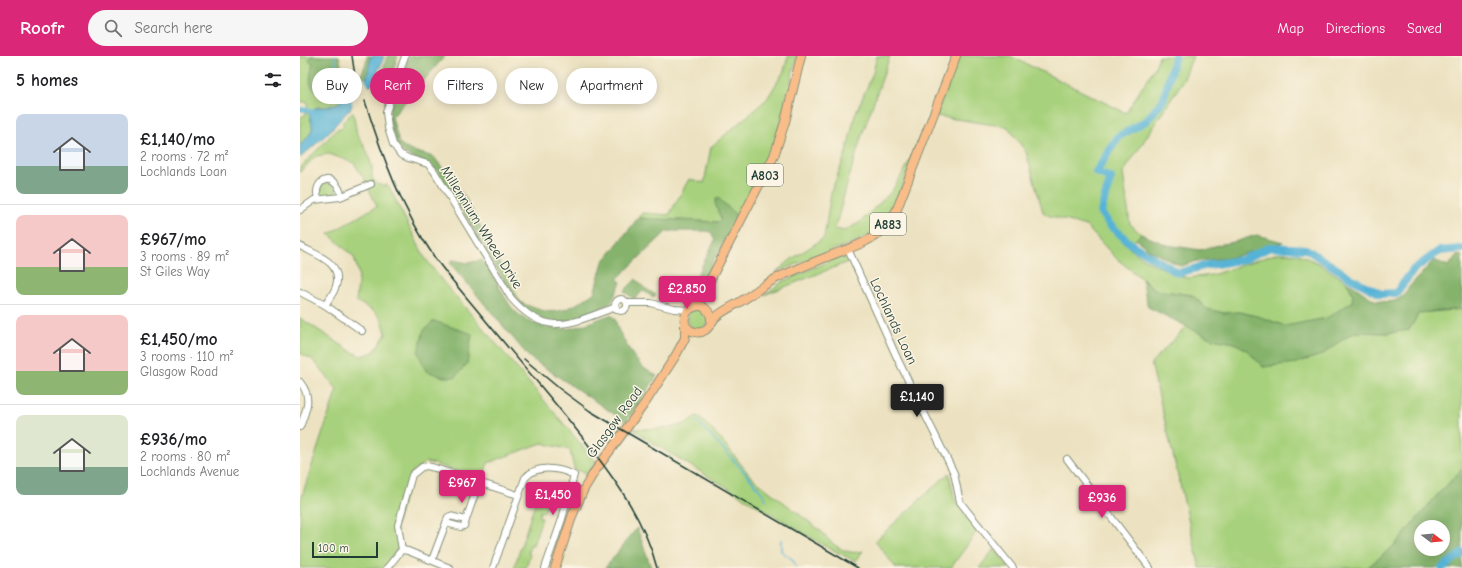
<!DOCTYPE html>
<html lang="en">
<head>
<meta charset="utf-8">
<style>
	body { margin:0; font-family:"Comic Neue",sans-serif; background:#f6f6f6; color:#202124; height:100vh; display:flex; flex-direction:column; font-size:15px; white-space:nowrap }
	* { box-sizing:border-box; margin:0 }
	p { font-size:13px; color:#757577 }
	.icon { flex:none; width:22px; height:22px; fill:none; stroke:currentColor; stroke-width:2; stroke-linecap:round; stroke-linejoin:round }
	.map { position:relative; flex:1; overflow:hidden }
	.side { display:flex; flex-direction:column; background:#fff; width:300px }
	.side>* { flex:none }
	.top-card { position:absolute; left:12px; top:12px; width:380px; height:36px; display:flex; gap:8px }
	.needle { width:26px; rotate:106deg }
	.tools { position:absolute; left:1114px; top:464px; display:grid; gap:8px }
	.tools a { display:grid; place-items:center; width:36px; height:36px; border-radius:50%; background:#fff; box-shadow:0 2px 10px #0003; font-size:20px }
	.scale { position:absolute; left:12px; bottom:10px; width:66px; box-sizing:border-box; padding-left:4px; border:2px solid #1f3d34; border-top:0; font-size:11px; line-height:14px; white-space:nowrap; color:#1f3d34; -webkit-text-stroke:3px #fcf5e5; paint-order:stroke }
	.price { position:absolute; translate:-50% -34px; padding:0 9px; border-radius:4px; background:#db2777; color:#fff; font-size:13px; line-height:26px; filter:drop-shadow(0 1px 2px #0008) }
	.price::after { content:''; position:absolute; left:50%; top:24px; width:12px; height:9px; margin-left:-6px; background:inherit; clip-path:polygon(0 0,100% 0,50% 100%) }
	.price.current { background:#222; color:#fff }
	ul { padding:0; list-style:none }
	li { display:flex; align-items:center; gap:12px; height:100px; padding:0 16px }
	li+li { border-top:1px solid #e0e0e0 }
	li span { display:grid; place-items:center; flex:none; width:112px; height:80px; border-radius:8px; color:#555 }
	li>.icon { margin-inline-start:auto }
	span .icon { width:48px; height:48px; fill:#fffc; stroke-width:1 }
	li b { font-size:17px }
	h2 { display:flex; justify-content:space-between; align-items:center; height:48px; padding:0 16px; font-size:17px }
	.pill { padding:0 14px; border-radius:18px; background:#fff; box-shadow:0 2px 10px #0003; font-size:14px; line-height:36px }
	.pill.current { background:#db2777; color:#fff }
	header { display:flex; align-items:center; gap:24px; box-sizing:border-box; height:56px; padding:0 20px; background:#db2777; color:#fff }
	header strong { font-size:19px }
	nav { display:flex; gap:22px; margin-inline-start:auto; font-size:14px }
	.search { width:280px; height:36px; background:#f6f6f6; display:flex; align-items:center; gap:10px; box-sizing:border-box; padding:0 14px; border-radius:22px; color:#757577; font-size:15px }
	main { display:flex; flex:1; min-height:0 }
	.map>svg:first-child { display:block }
</style>
</head>
<body>
<header>
<strong>Roofr</strong>
<div class="search"><svg class="icon" aria-label="search" viewBox="0 0 24 24"><circle cx="10" cy="10" r="6"/><path d="M15 15l6 6"/></svg>Search here</div>
<nav><a>Map</a><a>Directions</a><a>Saved</a></nav>
</header>
<main>
<section class="side">
<h2>5 homes<svg class="icon" aria-label="filters" viewBox="0 0 24 24"><path d="M4 7h16M4 17h16"/><circle cx="9" cy="7" r="2"/><circle cx="15" cy="17" r="2"/></svg></h2>
<ul>
<li><span style="background:linear-gradient(#c9d6e8 65%,#7fa58c 0)"><svg class="icon" aria-label="home" viewBox="0 0 24 24"><path d="M3 11l9-7 9 7M6 9v11h12V9"/></svg></span><div><b>£1,140/mo</b><p>2 rooms · 72 m²</p><p>Lochlands Loan</p></div></li>
<li><span style="background:linear-gradient(#f6c9c9 65%,#8fb573 0)"><svg class="icon" aria-label="home" viewBox="0 0 24 24"><path d="M3 11l9-7 9 7M6 9v11h12V9"/></svg></span><div><b>£967/mo</b><p>3 rooms · 89 m²</p><p>St Giles Way</p></div></li>
<li><span style="background:linear-gradient(#f6c9c9 70%,#8fb573 0)"><svg class="icon" aria-label="home" viewBox="0 0 24 24"><path d="M3 11l9-7 9 7M6 9v11h12V9"/></svg></span><div><b>£1,450/mo</b><p>3 rooms · 110 m²</p><p>Glasgow Road</p></div></li>
<li><span style="background:linear-gradient(#dfe7d0 65%,#7fa58c 0)"><svg class="icon" aria-label="home" viewBox="0 0 24 24"><path d="M3 11l9-7 9 7M6 9v11h12V9"/></svg></span><div><b>£936/mo</b><p>2 rooms · 80 m²</p><p>Lochlands Avenue</p></div></li>
</ul>
</section>
<div class="map">
<svg width="1162" height="512" viewBox="0 0 1162 512">
	<rect width="100%" height="100%" fill="#fcf5e5"/>
	<filter id="ink" filterUnits="userSpaceOnUse"><feTurbulence type="fractalNoise" baseFrequency=".025" numOctaves="2"/><feDisplacementMap in="SourceGraphic" scale="8" xChannelSelector="R" yChannelSelector="G"/><feConvolveMatrix kernelMatrix="1 2 1 2 8 2 1 2 1" color-interpolation-filters="sRGB"/></filter>
	<filter id="wash" filterUnits="userSpaceOnUse"><feTurbulence type="fractalNoise" baseFrequency=".012" numOctaves="4" result="noise"/><feDisplacementMap in="SourceGraphic" scale="16" xChannelSelector="R" yChannelSelector="G"/><feGaussianBlur stdDeviation="0.9" result="paint"/><feColorMatrix in="noise" values="0 0 0 0 0 0 0 0 0 0 0 0 0 0 0 0 0 1.4 0 .05"/><feComposite in="paint" operator="in"/></filter>
	<g filter="url(#wash)">
		<rect width="100%" height="100%" fill="#ece2c1"/>
		<g fill="#a7d17c" stroke="#638758">
			<path d="M0 0H21L17 36H44L45 40C37 50 28 52 16 51L10 63C17 74 7 82 0 90V62L6 58 8 47 0 45Z"/>
			<polygon points="488,0 497,0 473,95 465,113 438,161 417,141 417,152 421,163 418,166 338,162 342,157 369,159 389,123 404,127 411,91 467,43 484,15"/>
			<polygon points="577,0 590,0 561,82 546,132 535,173 544,175 559,167 591,136 605,114 624,72 594,152 581,172 572,178 559,184 476,216 492,203 524,182 531,136 546,97 555,59 573,17"/>
			<polygon points="659,0 710,0 826,57 855,11 859,0 893,0 883,25 823,117 830,168 841,178 828,191 844,203 870,216 888,222 912,219 978,197 998,198 1018,207 1046,225 1053,238 1052,246 1027,262 992,269 985,270 960,261 939,256 924,257 907,253 892,239 856,234 817,203 786,170 747,159 743,156 726,96 708,71 636,60"/>
			<path d="M53 56 57 78 67 95 72 111V122L77 128 84 130 88 129 125 202 143 226 182 271 296 406 288 418 274 413 270 394 242 387 188 407 182 424 135 408 126 406 112 416 96 470 100 489 84 512H0V446L37 333 13 304 0 297V262L52 296 61 300 74 296 86 278C82 257 73 255 56 245L59 219 54 201 29 178 77 150 64 123 54 107 29 98 16 100 0 116V112L38 72 40 74 44 69 42 67Z"/>
			<path d="M24 127H30L36 132 35 138C30 141 24 141 20 138L19 133Z"/>
			<polygon points="543,199 548,206 464,239 482,226"/>
			<polygon points="1162,253 1162,413 1132,445 1096,488 1067,512 900,512 851,307 887,270 912,283 935,287 947,294 963,311 1022,299 1043,283 1056,276 1088,277 1109,274 1119,257"/>
			<circle cx="398" cy="263" r="10"/>
			<path d="M398 360 420 382 452 422 521 475C528 484 538 494 550 496 554 497 559 496 563 495L555 505 523 489 356 389 333 373C349 373 366 373 382 369 387 368 390 362 398 360Z"/>
			<polygon points="649,417 655,445 677,475 651,512 596,512 575,485"/>
			<polygon points="240,432 248,434 249,437 244,456 240,455 239,461 242,462 233,489 230,489 228,497 230,498 226,512 214,512"/>
			<polygon points="694,493 710,512 679,512"/>
		</g>
		<g fill="#85b36c" stroke="#527850" fill-rule="evenodd">
			<path d="M11 0H39L44 22 62 18 67 4V0H71L67 21 55 34H50L48 36C35 30 35 37 24 37 6 36 10 19 13 7L9 5Z"/>
			<path d="M87 0H98C93 13 90 32 73 33L82 17Z"/>
			<path d="M109 0H145L92 61 99 87 109 94 134 101 166 143 220 246C254 262 264 257 294 237L303 206 338 162 418 166 421 163 415 147 417 141 438 161 394 240 391 242 386 241 415 184 411 176 407 175H371L366 176 317 223 321 226 320 228 311 247 273 265 251 266 241 263 224 253 216 246 166 160 137 114 104 97 97 91 89 64 90 54Z"/>
			<polygon points="841,178 867,189 900,194 922,188 934,186 957,179 983,186 930,202 897,205 881,210 849,194 836,183"/>
			<polygon points="1157,199 1162,200 1162,253 1119,257 1109,274 1088,277 1056,276 1043,283 1022,299 996,307 963,311 947,294 935,287 912,283 848,251 842,223 856,234 892,239 907,253 924,257 939,256 960,261 985,270 1027,262 1052,246 1053,238 1046,225 1074,244 1085,246 1095,245 1102,241 1110,230 1134,204 1148,210"/>
			<path d="M153 204 168 207 182 204C193 217 200 234 209 248 222 267 251 276 272 272 286 269 297 263 310 259 318 262 315 268 319 275 326 287 332 302 344 312 348 315 353 318 357 320L326 366 229 301 151 208 150 206Z"/>
			<polygon points="336,223 343,231 356,239 353,241 343,235 334,243 324,235"/>
			<polygon points="134,265 172,278 167,308 155,321 144,321 126,315 118,296 124,274"/>
			<path d="M1162 413V512H1067L1096 488 1132 445ZM1121 471H1143V493H1121Z"/>
			<polygon points="337,472 351,512 305,512"/>
		</g>
		<path fill="#57b3d5" stroke="#3b7884" d="M71 0H84L81 9 72 29C63 31 53 44 51 52L26 79 0 102V90C8 80 15 76 11 64 9 59 10 58 6 55V53L12 54C18 50 24 52 30 50 40 48 44 41 50 34H55L67 21Z"/>
		<polygon fill="#ece2c1" points="64,21 69,31 54,48 53,53 50,32 54,32"/>
		<g fill="none" stroke-linecap="round" stroke-linejoin="round">
			<g stroke="#57b3d5" stroke-width="1.5">
				<path d="M35 0 36 12C48 17 46 25 48 36"/>
				<polyline points="397,365 439,410 464,439 466,444"/>
				<polyline points="481,484 481,495 492,503 497,512"/>
			</g>
			<polyline stroke="#57b3d5" stroke-width="4.5" points="0,53 12,55"/>
			<g stroke="#57b3d5" stroke-width="8">
				<polyline points="875,0 863,44 847,64 818,81 796,116 811,122 804,144 801,157 810,169 832,189 878,217 908,209 942,204 970,191 1006,193 1054,224 1081,238 1096,237 1114,213 1139,195 1162,193"/>
				<polyline points="1142,512 1162,497"/>
			</g>
		</g>
	</g>
	<g filter="url(#ink)">
		<g fill="none" stroke-linecap="round" stroke-linejoin="round">
			<g stroke="#86907a" stroke-width="8">
				<g id="minor">
					<path d="M105 0 86 56 88 72 93 88 100 98 108 102 128 108 134 115 211 242C247 284 273 266 316 251"/>
					<path d="M18 143C12 124 34 113 42 140"/>
					<polyline points="0,154 14,144 40,141 71,128"/>
					<path d="M0 190C16 199 43 206 36 230 34 237 29 243 25 249"/>
					<polyline points="548,193 598,304 654,417 660,446 713,512"/>
					<polyline points="0,236 25,249 62,275"/>
					<circle cx="321" cy="249" r="6"/>
					<polyline points="327,247 351,247 374,253 389,254"/>
					<path d="M0 326C13 342 6 354 0 371"/>
					<polyline points="767,403 850,512"/>
					<polygon points="150,460 166,464 164,470 161,471 146,467 148,461"/>
					<polyline points="166,464 179,426"/>
					<polyline points="102,494 98,469 112,419 122,411 127,410 135,412 218,439"/>
					<polyline points="102,494 108,495 150,512"/>
					<polyline points="132,504 146,467"/>
					<polyline points="87,512 100,496 102,494"/>
					<path d="M193 512 225 422C237 408 259 412 274 419L262 463 245 512"/>
				</g>
			</g>
			<g stroke="#86907a" stroke-width="10">
				<g id="major">
					<polyline points="392,251 405,234 474,100 485,66 501,0"/>
					<path d="M411 268C412 260 409 254 402 250 383 248 378 273 395 276 408 279 410 266 417 260 423 255 431 251 438 247 452 239 464 228 479 221 495 214 511 207 527 201 544 194 571 186 584 173 590 167 594 160 597 153L656 0"/>
					<polyline points="255,512 273,458 284,433 295,415 345,347 376,299 385,282 385,268"/>
				</g>
			</g>
			<use href="#minor" stroke="#fff" stroke-width="6"/>
			<use href="#major" stroke="#f8bd89" stroke-width="8"/>
			<g stroke="#1f3d34" stroke-width="1.5">
				<polyline points="52,0 55,20"/>
				<path d="M65 45C82 100 102 154 135 202 151 224 169 244 186 265 218 304 252 342 283 382 314 422 344 462 357 512"/>
				<polyline points="224,303 260,333 290,355 558,512"/>
			</g>
		</g>
	</g>
	<g text-anchor="middle" stroke-width="3" stroke-linejoin="round" paint-order="stroke">
		<g fill="#fcf5e5" stroke="#617469" stroke-width="1">
			<rect x="447" y="108" width="36" height="22" rx="3"/>
			<rect x="570" y="157" width="36" height="22" rx="3"/>
		</g>
		<g font-size="13" font-weight="bold" fill="#1f3d34">
			<text x="465" y="124">A803</text>
			<text x="588" y="173">A883</text>
		</g>
		<g font-size="14" fill="#1f3d34" stroke="#fcf5e5">
			<text transform="translate(182 171) rotate(58)" y="5">Millennium Wheel Drive</text>
			<text transform="translate(594 265) rotate(65)" y="5">Lochlands Loan</text>
			<text transform="translate(314 366) rotate(-54)" y="5">Glasgow Road</text>
		</g>
	</g>
</svg>
<div class="tools">
<a><svg class="needle" viewBox="-14 -14 28 28"><path d="M0-13l5 13h-10z" fill="#e53935"/><path d="M0 13l5-13h-10z" fill="#757577"/></svg></a>
</div>
<div class="scale">100 m</div>
<b class="price" style="left:387px;top:254px">£2,850</b>
<b class="price current" style="left:617px;top:362px">£1,140</b>
<b class="price" style="left:162px;top:448px">£967</b>
<b class="price" style="left:253px;top:460px">£1,450</b>
<b class="price" style="left:802px;top:463px">£936</b>
<div class="top-card">
<a class="pill">Buy</a>
<a class="pill current">Rent</a>
<a class="pill">Filters</a>
<a class="pill">New</a>
<a class="pill">Apartment</a>
</div>
</div>
</main>
</body>
</html>
